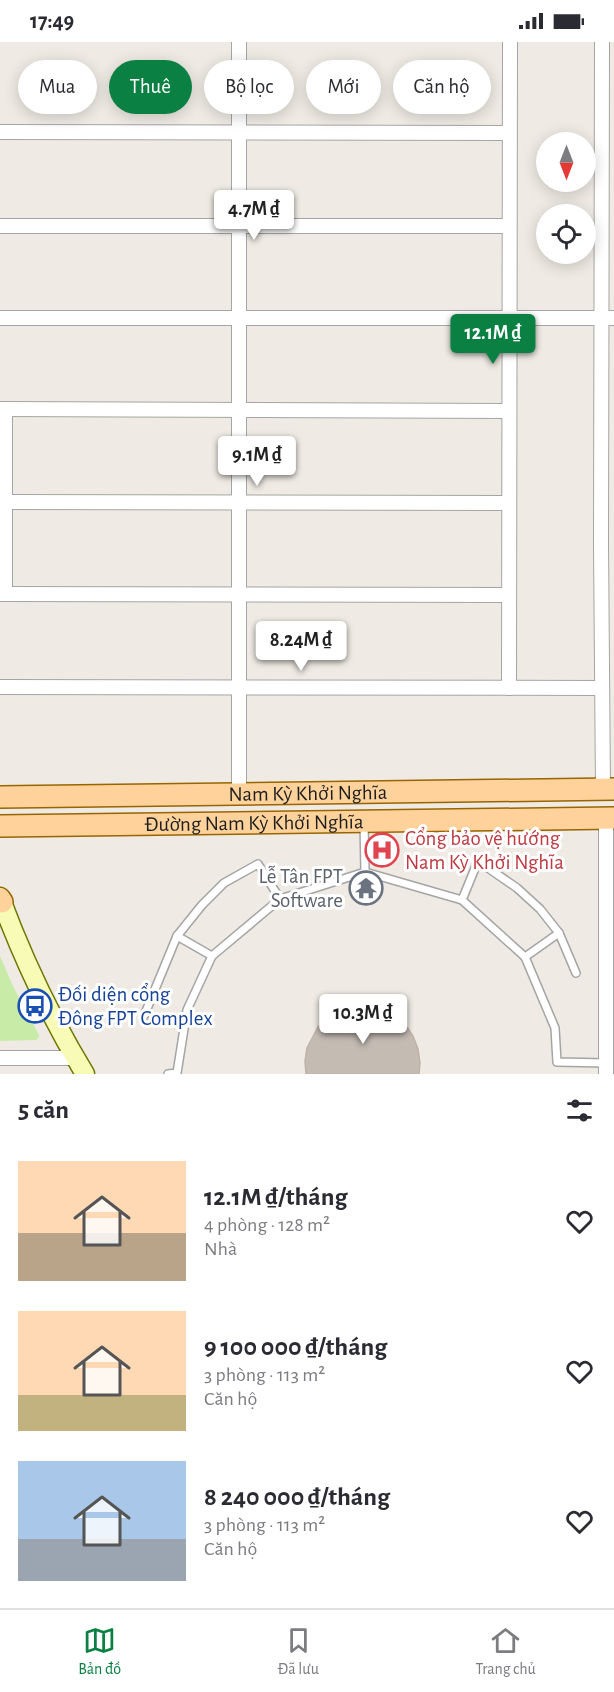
<!DOCTYPE html>
<html lang="vi">
<head>
<meta charset="utf-8">
<style>
	body { margin:0; font-family:"Alegreya Sans",sans-serif; background:#f2f2f3; color:#2b2b33; height:100vh; display:flex; flex-direction:column; font-size:22px; white-space:nowrap }
	* { box-sizing:border-box; margin:0 }
	p { font-size:20px; color:#7c7c81 }
	.icon { flex:none; width:33px; height:33px; fill:none; stroke:currentColor; stroke-width:2; stroke-linecap:round; stroke-linejoin:round }
	.map { position:relative; height:1032px; overflow:hidden }
	.details { display:flex; flex-direction:column; background:#fff; flex:1 }
	.details>* { flex:none }
	.banner { position:absolute; left:18px; top:18px; width:579px; height:54px; display:flex; gap:12px }
	.needle { width:39px; rotate:180deg }
	.fabs { position:absolute; left:536px; top:90px; display:grid; gap:12px }
	.fabs a { display:grid; place-items:center; width:60px; height:60px; border-radius:50%; background:#fff; box-shadow:0 3px 15px #0003; font-size:30px }
	.price { position:absolute; translate:-50% -51px; padding:0 14px; border-radius:6px; background:#fff; color:#222; font-size:20px; line-height:39px; filter:drop-shadow(0 2px 3px #0008) }
	.price::after { content:''; position:absolute; left:50%; top:36px; width:18px; height:14px; margin-left:-9px; background:inherit; clip-path:polygon(0 0,100% 0,50% 100%) }
	.price.on { background:#0b8043; color:#fff }
	ul { padding:0; list-style:none }
	li { display:flex; align-items:center; gap:18px; height:150px; padding:0 18px }
	li span { display:grid; place-items:center; flex:none; width:168px; height:120px; border-radius:0px; color:#555 }
	li>.icon { margin-inline-start:auto }
	span .icon { width:72px; height:72px; fill:#fffc; stroke-width:1 }
	li b { font-size:26px }
	h2 { display:flex; justify-content:space-between; align-items:center; height:72px; padding:0 18px; font-size:26px }
	.chip { padding:0 21px; border-radius:27px; background:#fff; box-shadow:0 3px 15px #0003; font-size:21px; line-height:54px }
	.chip.on { background:#0b8043; color:#fff }
	.status { display:flex; justify-content:space-between; align-items:center; height:42px; padding:0 30px; background:#fff; direction:ltr }
	.status svg { height:16px; fill:currentColor }
	.tabs { display:flex; justify-content:space-around; align-items:center; height:84px; border-top:2px solid #e1e1e2; background:#fff; font-size:16px; color:#7c7c81 }
	.tabs a { display:grid; justify-items:center; gap:3px }
	.tabs .on { color:#0b8043 }
	.map>svg:first-child { display:block }
</style>
</head>
<body>
<div class="status"><b>17:49</b><svg viewBox="0 0 49 12"><path d="M0 12V9h3v3zM5 12V6h3v6zM10 12V3h3v9zM15 12V0h3v12zM26 1h20v11H26zM47 4h2v5h-2z"/></svg></div>
<div class="map">
<svg width="614" height="1032" viewBox="0 0 614 1032">
	<rect width="100%" height="100%" fill="#efebe4"/>
	<polygon fill="#c9eba8" points="0,914 13,944 39,993 39,995 36,998 0,999"/>
	<polygon fill="#c4bbb3" stroke="#c1b2a6" stroke-width="1.5" points="357,964 372,965 381,967 394,973 405,982 413,994 418,1007 420,1021 419,1032 306,1032 305,1019 307,1006 318,985 335,971"/>
	<g fill="none" stroke-linecap="round" stroke-linejoin="round">
		<g stroke="#a5a5a5" stroke-width="10">
			<g id="lane">
				<polyline points="364,781 365,830"/>
				<polyline points="462,858 478,819 517,846 540,867 559,891"/>
				<polyline points="177,894 202,863 224,841 258,822 280,857"/>
				<polyline points="525,915 559,891 576,931"/>
				<polyline points="144,974 177,894 212,914"/>
				<polyline points="168,1032 177,1031 187,968 212,914 280,857 365,830 462,858 525,915 555,986 557,1020 606,1021"/>
			</g>
		</g>
		<g stroke="#a5a5a5" stroke-width="16">
			<g id="street">
				<polyline points="239,0 239,752"/>
				<polyline points="602,0 601,502 603,747"/>
				<polyline points="0,90 509,91"/>
				<polyline points="0,184 509,184"/>
				<polyline points="0,276 614,276"/>
				<polyline points="0,367 509,369"/>
				<polyline points="5,367 5,552"/>
				<polyline points="5,460 509,461"/>
				<polyline points="0,552 508,553"/>
				<polyline points="0,645 601,646"/>
				<polyline points="509,646 510,0"/>
				<polyline points="606,776 606,1032"/>
				<polyline points="0,1016 76,1016"/>
			</g>
		</g>
		<g stroke="#6d7802" stroke-width="21">
			<path id="secondary" d="M0 855C23 917 51 976 85 1032"/>
		</g>
		<g stroke="#986500" stroke-width="24">
			<g id="primary">
				<path id="s1" d="M0 755 614 747"/>
				<path id="s2" d="M0 784 614 776"/>
				<polyline points="0,857 2,860"/>
			</g>
		</g>
		<use href="#lane" stroke="#fff" stroke-width="7"/>
		<use href="#street" stroke="#fff" stroke-width="14"/>
		<use href="#secondary" stroke="#f8fbb6" stroke-width="18"/>
		<use href="#primary" stroke="#fed29a" stroke-width="21"/>
	</g>
	<defs>
		<g id="hospital-ring" transform="scale(1.725)"><circle r="9.5" fill="#fff" stroke="#e0444e" stroke-width="1.5"/><path d="M-5-5h3v3.5h4V-5h3V5h-3V1.5h-4V5h-3Z" fill="#e0444e"/></g>
		<g id="temple-ring" transform="scale(1.725)"><circle r="9.5" fill="#fff" stroke="#6b7280" stroke-width="1.5"/><path d="M0-6L5-2H3V0L6.5 2.5H4V6H1.5V3h-3V6H-4V2.5H-6.5L-3 0V-2H-5Z" fill="#6b7280"/></g>
		<g id="bus-ring" transform="scale(1.725)"><circle r="9.5" fill="#fff" stroke="#1a4fb4" stroke-width="1.5"/><path d="M-5-6H5V4H4V6H2V4H-2V6H-4V4H-5ZM-3.5-4V0h7V-4ZM-3.5 1.2v1.5H-2V1.2ZM2 1.2v1.5H3.5V1.2Z" fill="#1a4fb4"/></g>
	</defs>
	<g fill-rule="evenodd">
		<use href="#hospital-ring" x="382" y="808"/>
		<use href="#temple-ring" x="366" y="846"/>
		<use href="#bus-ring" x="35" y="964"/>
	</g>
	<g text-anchor="middle" stroke-width="6" stroke-linejoin="round" paint-order="stroke">
		<g font-size="21" fill="#1e1e1e" stroke="#fff">
			<text dy="7" stroke="none"><textPath href="#s1" startOffset="308">Nam Kỳ Khởi Nghĩa</textPath></text>
			<text dy="7" stroke="none"><textPath href="#s2" startOffset="254">Đường Nam Kỳ Khởi Nghĩa</textPath></text>
		</g>
		<g font-size="21" fill="#be3a42" stroke="#fff" text-anchor="start">
			<text x="405" y="803">Cổng bảo vệ hướng<tspan x="405" dy="24">Nam Kỳ Khởi Nghĩa</tspan></text>
		</g>
		<g font-size="21" fill="#5b616d" stroke="#fff" text-anchor="end">
			<text x="343" y="841">Lễ Tân FPT<tspan x="343" dy="24">Software</tspan></text>
		</g>
		<g font-size="21" fill="#164399" stroke="#fff" text-anchor="start">
			<text x="58" y="959">Đối diện cổng<tspan x="58" dy="24">Đông FPT Complex</tspan></text>
		</g>
	</g>
</svg>
<div class="fabs">
<a><svg class="needle" viewBox="-14 -14 28 28"><path d="M0-13l5 13h-10z" fill="#e53935"/><path d="M0 13l5-13h-10z" fill="#7c7c81"/></svg></a>
<a><svg class="icon" aria-label="locate" viewBox="0 0 24 24"><circle cx="12" cy="12" r="6"/><path d="M12 2v4M12 18v4M2 12h4M18 12h4"/></svg></a>
</div>
<b class="price" style="left:254px;top:199px">4.7M ₫</b>
<b class="price on" style="left:493px;top:323px">12.1M ₫</b>
<b class="price" style="left:257px;top:445px">9.1M ₫</b>
<b class="price" style="left:301px;top:630px">8.24M ₫</b>
<b class="price" style="left:363px;top:1003px">10.3M ₫</b>
<div class="banner">
<a class="chip">Mua</a>
<a class="chip on">Thuê</a>
<a class="chip">Bộ lọc</a>
<a class="chip">Mới</a>
<a class="chip">Căn hộ</a>
</div>
</div>
<section class="details">
<h2>5 căn<svg class="icon" aria-label="filters" viewBox="0 0 24 24"><path d="M4 7h16M4 17h16"/><circle cx="9" cy="7" r="2"/><circle cx="15" cy="17" r="2"/></svg></h2>
<ul>
<li><span style="background:linear-gradient(#ffd9b3 60%,#b9a48a 0)"><svg class="icon" aria-label="home" viewBox="0 0 24 24"><path d="M3 11l9-7 9 7M6 9v11h12V9"/></svg></span><div><b>12.1M ₫/tháng</b><p>4 phòng · 128 m²</p><p>Nhà</p></div><svg class="icon" aria-label="heart" viewBox="0 0 24 24"><path d="M12 20l-8-8c-3-5 5-10 8-4 3-6 11-1 8 4z"/></svg></li>
<li><span style="background:linear-gradient(#ffd9b3 70%,#c2b280 0)"><svg class="icon" aria-label="home" viewBox="0 0 24 24"><path d="M3 11l9-7 9 7M6 9v11h12V9"/></svg></span><div><b>9 100 000 ₫/tháng</b><p>3 phòng · 113 m²</p><p>Căn hộ</p></div><svg class="icon" aria-label="heart" viewBox="0 0 24 24"><path d="M12 20l-8-8c-3-5 5-10 8-4 3-6 11-1 8 4z"/></svg></li>
<li><span style="background:linear-gradient(#a9c7e8 65%,#9aa5b1 0)"><svg class="icon" aria-label="home" viewBox="0 0 24 24"><path d="M3 11l9-7 9 7M6 9v11h12V9"/></svg></span><div><b>8 240 000 ₫/tháng</b><p>3 phòng · 113 m²</p><p>Căn hộ</p></div><svg class="icon" aria-label="heart" viewBox="0 0 24 24"><path d="M12 20l-8-8c-3-5 5-10 8-4 3-6 11-1 8 4z"/></svg></li>
</ul>
</section>
<nav class="tabs">
<a class="on"><svg class="icon" aria-label="map" viewBox="0 0 24 24"><path d="M3 6l6-2 6 2 6-2v14l-6 2-6-2-6 2zM9 4v14M15 6v14"/></svg>Bản đồ</a>
<a><svg class="icon" aria-label="saved" viewBox="0 0 24 24"><path d="M7 4h10v16l-5-4-5 4z"/></svg>Đã lưu</a>
<a><svg class="icon" aria-label="home" viewBox="0 0 24 24"><path d="M3 11l9-7 9 7M6 9v11h12V9"/></svg>Trang chủ</a>
</nav>
</body>
</html>
